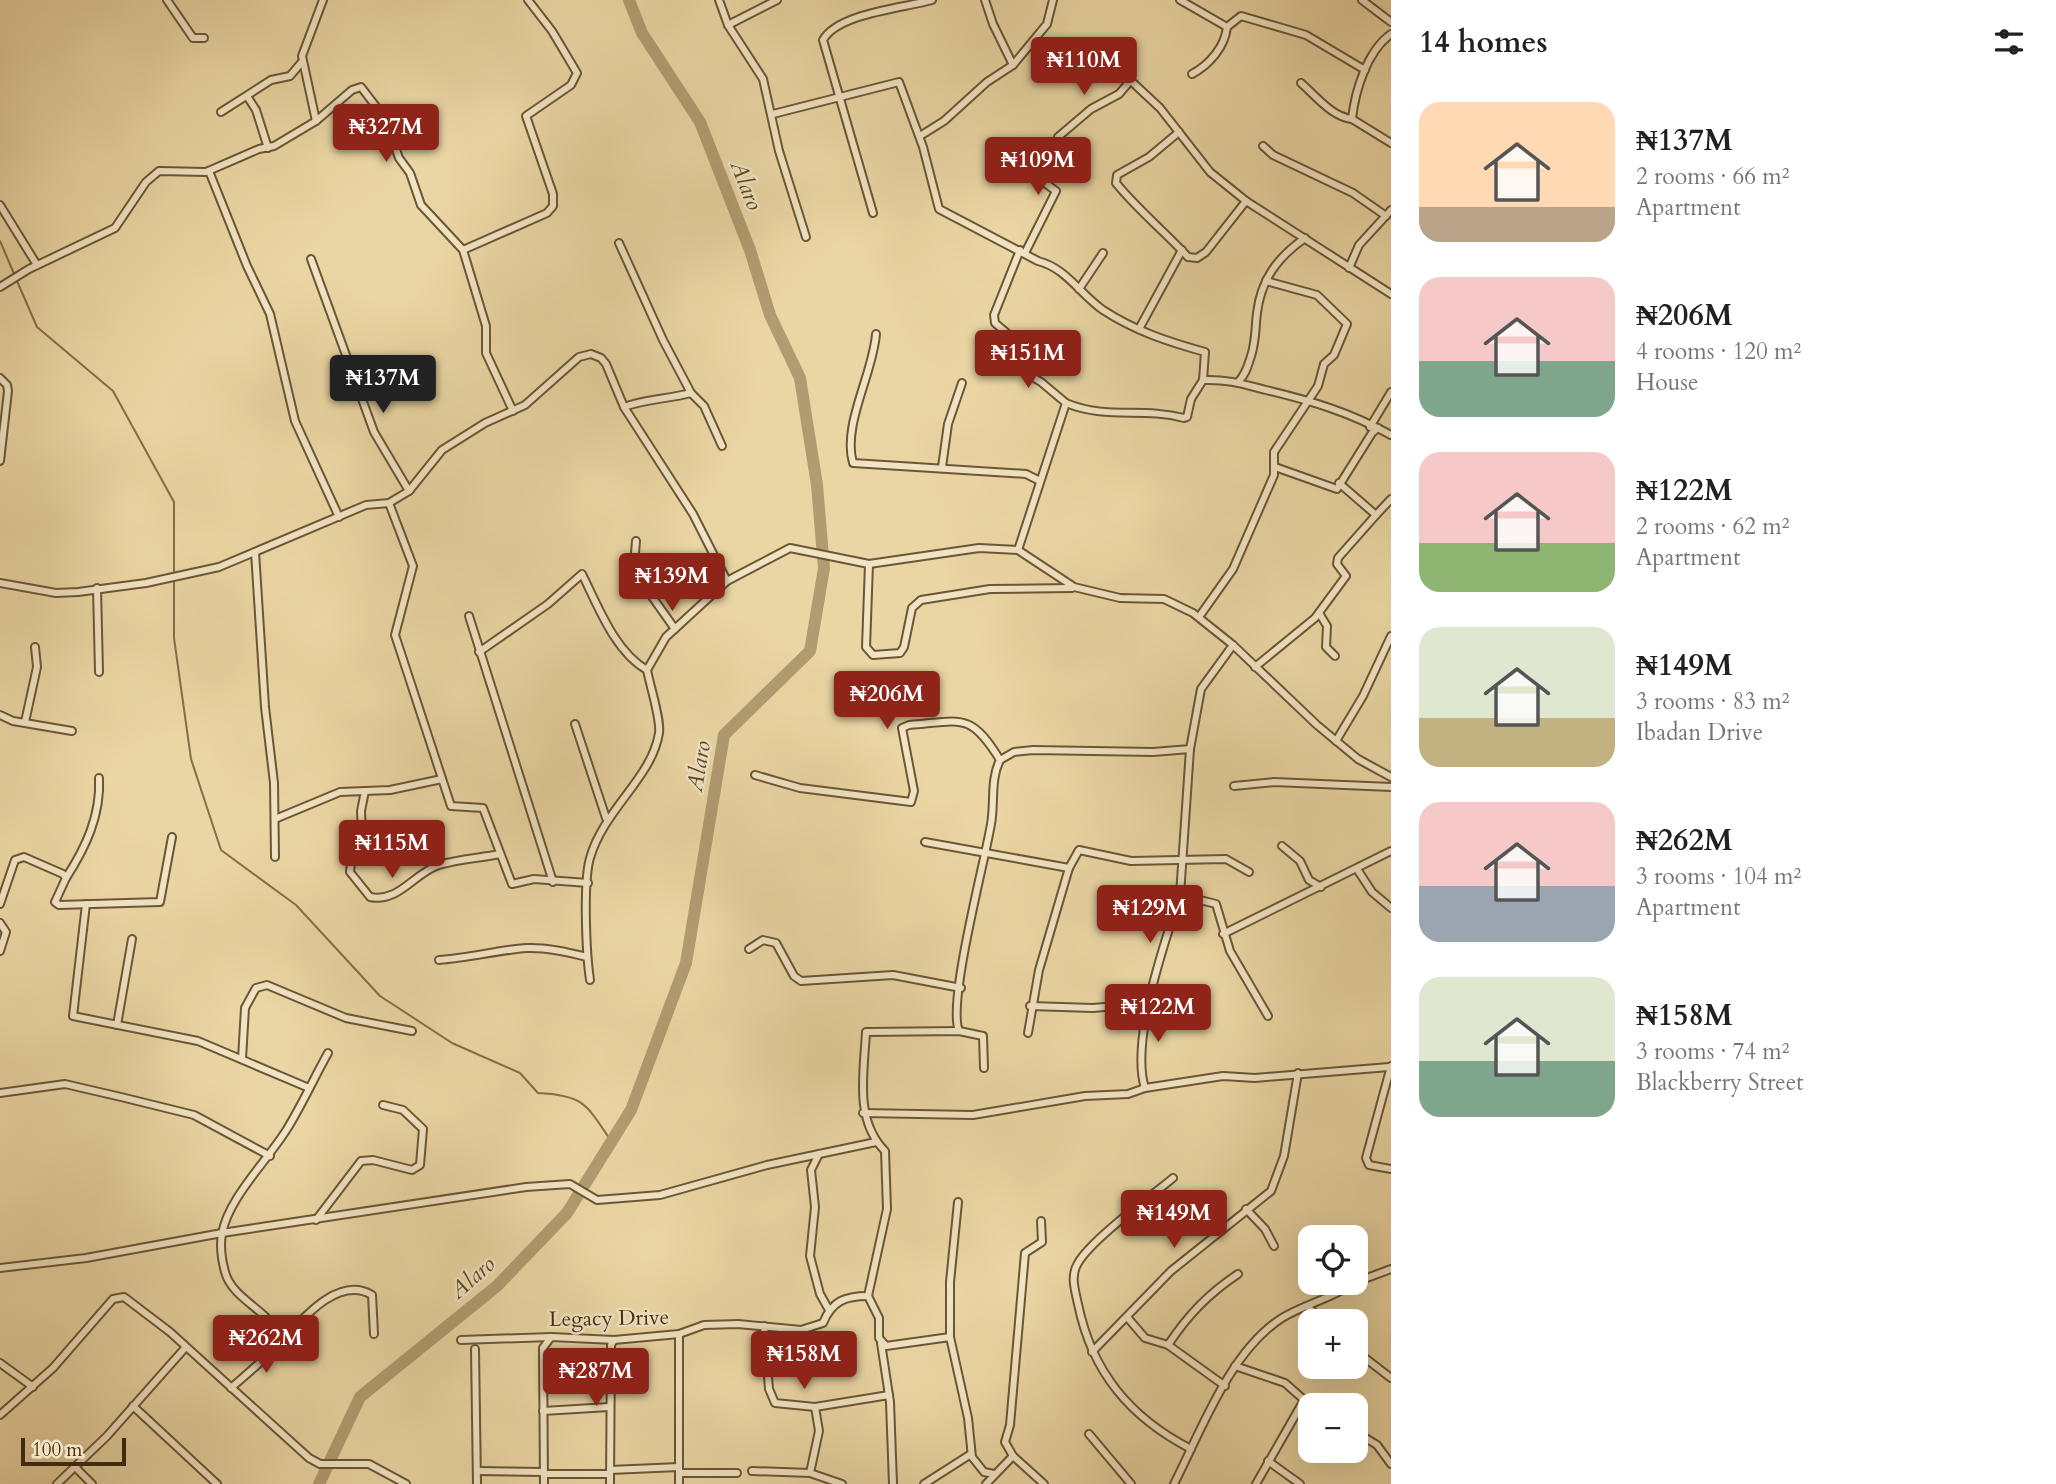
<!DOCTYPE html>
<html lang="en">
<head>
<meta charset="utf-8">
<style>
	body { margin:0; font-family:Cardo,serif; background:#f2f2f2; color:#202124; height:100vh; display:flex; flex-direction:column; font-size:26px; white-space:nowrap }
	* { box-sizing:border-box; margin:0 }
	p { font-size:23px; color:#757577 }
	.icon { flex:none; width:38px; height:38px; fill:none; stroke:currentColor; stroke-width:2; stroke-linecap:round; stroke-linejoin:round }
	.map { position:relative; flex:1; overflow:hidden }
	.sheet { display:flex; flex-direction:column; background:#fff; width:665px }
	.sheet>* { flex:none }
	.controls { position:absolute; left:1298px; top:1225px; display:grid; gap:14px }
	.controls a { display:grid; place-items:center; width:70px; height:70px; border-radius:14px; background:#fff; box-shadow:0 7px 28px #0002; font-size:35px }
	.scale { position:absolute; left:21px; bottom:18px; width:105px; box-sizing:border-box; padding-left:7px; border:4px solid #422b0e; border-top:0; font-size:19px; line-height:24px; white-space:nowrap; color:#422b0e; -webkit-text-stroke:5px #f1e4c4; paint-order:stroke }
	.price { position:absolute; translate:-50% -60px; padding:0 16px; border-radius:7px; background:#8f2418; color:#fff; font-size:23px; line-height:46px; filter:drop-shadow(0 2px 4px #0008) }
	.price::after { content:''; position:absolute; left:50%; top:42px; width:21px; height:16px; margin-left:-10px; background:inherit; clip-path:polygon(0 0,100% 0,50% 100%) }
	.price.current { background:#222; color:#fff }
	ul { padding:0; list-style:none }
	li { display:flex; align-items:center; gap:21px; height:175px; padding:0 28px }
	li span { display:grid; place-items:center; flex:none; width:196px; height:140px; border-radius:21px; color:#555 }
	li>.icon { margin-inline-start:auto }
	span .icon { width:84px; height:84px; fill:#fffc; stroke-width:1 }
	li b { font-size:30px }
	h2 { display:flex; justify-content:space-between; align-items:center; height:84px; padding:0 28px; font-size:30px }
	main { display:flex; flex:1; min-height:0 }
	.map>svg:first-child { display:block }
</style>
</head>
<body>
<main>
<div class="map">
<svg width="1391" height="1484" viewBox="0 0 1391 1484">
	<rect width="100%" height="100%" fill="#ead6a4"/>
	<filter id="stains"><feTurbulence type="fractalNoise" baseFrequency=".00286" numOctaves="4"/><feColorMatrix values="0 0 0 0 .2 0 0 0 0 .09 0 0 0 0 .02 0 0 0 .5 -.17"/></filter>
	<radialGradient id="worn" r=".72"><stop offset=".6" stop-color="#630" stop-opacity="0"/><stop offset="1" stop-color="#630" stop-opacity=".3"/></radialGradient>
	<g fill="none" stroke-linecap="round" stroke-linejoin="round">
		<g stroke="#856f49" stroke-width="2">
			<polyline points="0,241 15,276"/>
			<polyline points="17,281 37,327 113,391 174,502 174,574"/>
			<path d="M174 580V638L191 759 221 850 296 905 380 996 452 1043 520 1073 538 1093C584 1095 587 1105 611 1141"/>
		</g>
		<polyline stroke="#b19c71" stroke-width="12" points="319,1484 360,1397 497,1286 567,1213 631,1110 686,963 724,735 810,651 824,568 817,485 800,378 770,315 750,250 700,122 642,33 629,0"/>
		<g stroke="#6c5634" stroke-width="10">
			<g id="minor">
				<polyline points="167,0 193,38 204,38"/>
				<polyline points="719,0 728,25 763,79 779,151 806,237"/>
				<polyline points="985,0 993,24 1013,65"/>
				<polyline points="1180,0 1227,27 1241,16 1306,35 1365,70"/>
				<polyline points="1362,0 1391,22"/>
				<polyline points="728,25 777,0"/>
				<polyline points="1115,66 1160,108 1210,172 1246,201 1391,294"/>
				<path d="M1192 74C1209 65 1225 47 1227 27"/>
				<path d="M1301 83C1316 96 1332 117 1352 119 1355 91 1367 51 1391 34"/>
				<polyline points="247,96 256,110 268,148"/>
				<polyline points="221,112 271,80 290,76 301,63"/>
				<path d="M773 114 899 82 923 147 939 209 1038 261C1066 268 1080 294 1103 310 1135 331 1169 342 1205 352L1203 380"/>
				<polyline points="1352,119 1391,143"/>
				<polyline points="316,121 302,56 323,0"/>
				<path d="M1179 132 1149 157 1117 175 1116 183C1138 210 1165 232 1188 257L1197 258 1206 252 1246 201"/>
				<polyline points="920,136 944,121 987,82 1013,65 1047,24 1053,0"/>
				<polyline points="1058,137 1091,109 1119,94 1131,80"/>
				<polyline points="1263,146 1273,155 1353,193 1386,216"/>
				<polyline points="1002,152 1056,191 1025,253"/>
				<polyline points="209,171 247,266 270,314 295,421 339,517"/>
				<polyline points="0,205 37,265"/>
				<path d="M873 213 823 40C838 13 904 8 932 0"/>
				<polyline points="619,243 663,340 691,393 704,406 722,446"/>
				<polyline points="463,250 547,213 553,206 553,194 526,116 571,85 577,73 552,31 528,0"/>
				<polyline points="311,259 374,432 409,491"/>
				<polyline points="1349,268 1359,245 1391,210"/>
				<polyline points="0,287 29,269 115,228 146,182 159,171 206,172 259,149 274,146 316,121 352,90 361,87 384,117 399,158 410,173 421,205 463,250 486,326 486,353 513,411"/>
				<polyline points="1079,289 1103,253"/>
				<polyline points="1139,329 1182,250"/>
				<path d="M876 334C873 374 842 425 853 463L1026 474 1040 481"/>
				<polyline points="0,378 7,385 8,391 0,461"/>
				<path d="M1239 381C1246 374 1248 365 1251 356 1256 341 1255 329 1257 313 1261 279 1278 257 1305 238"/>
				<path d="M1066 403C1107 420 1142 407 1184 418L1187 417 1191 399 1203 380C1227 379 1243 384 1266 390 1312 401 1349 412 1391 435"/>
				<path d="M624 407C645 399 668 399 691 393"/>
				<polyline points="1370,427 1391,392"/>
				<polyline points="942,467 948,424 962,383"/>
				<polyline points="1275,467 1337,489 1372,433 1378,428"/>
				<polyline points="389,503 413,566 395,635 451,806 483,808 512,884 534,879 588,883"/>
				<polyline points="1376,515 1391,499"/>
				<polyline points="636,541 634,565 641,581 675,629"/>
				<polyline points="1018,550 1066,403 1041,382 1007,362 1008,334 995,323 994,315 1020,250"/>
				<polyline points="255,552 265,707 274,783 275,857"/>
				<polyline points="869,564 866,647 873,655 900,653 904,647 912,608 921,600 990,589 1072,588"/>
				<polyline points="0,583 56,593 78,592 146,583 219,567 366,505 389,503 409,491 442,450 485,423 525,405 579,357 591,354 601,358 606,364 624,407 693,514 727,581 790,548 869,564 979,548 1018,550 1074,587 1120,598 1164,599 1193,613 1233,645 1317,725 1358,759 1391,777"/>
				<polyline points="97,588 99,672"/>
				<polyline points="1319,613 1327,626 1326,647 1335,656"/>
				<polyline points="469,616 553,882"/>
				<polyline points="1199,617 1233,569 1274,475 1274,452 1318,386 1324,364 1334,355 1347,324 1317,295 1266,281"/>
				<path d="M479 652 548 604 582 574C598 606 615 652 647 670 650 686 661 719 659 733 652 778 604 809 590 858 583 882 586 953 590 980"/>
				<polyline points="1255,667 1315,618 1346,576 1337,564 1338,558 1376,515 1339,483"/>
				<polyline points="647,670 666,637 727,581"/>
				<polyline points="0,715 13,721 72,731"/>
				<polyline points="25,722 37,667 35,647"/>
				<polyline points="575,724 606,818"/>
				<polyline points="1336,741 1363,696 1391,636"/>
				<polyline points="1190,749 1180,895 1216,904 1230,951 1268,1016"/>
				<path d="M755 775 800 788 911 802 914 791 902 728 909 725C961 721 970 711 1000 760"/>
				<polyline points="1234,786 1274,782 1391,787"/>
				<path d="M365 791 361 811 362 834 352 854 350 872 370 897C399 903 414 873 439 865 458 859 480 858 500 854"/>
				<polyline points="275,819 340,792 390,790 442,779"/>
				<polyline points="925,842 1069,868 1039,970 1028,1033"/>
				<polyline points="1282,846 1300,861 1309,880 1321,887"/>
				<polyline points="1069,868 1079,850 1131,861 1226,859 1249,872"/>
				<polyline points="1357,869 1372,892 1391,908"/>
				<path d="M66 878C86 847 101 815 99 778"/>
				<polyline points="0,904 15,860 24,857 63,874 66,878 55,902 59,905 160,902 172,837"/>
				<polyline points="86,904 73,1016 198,1041 309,1088"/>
				<polyline points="0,923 6,932 0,951"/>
				<polyline points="1223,934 1391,851"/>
				<polyline points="749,949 763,940 776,943 794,976 801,981 893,975 961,988"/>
				<path d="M439 960C469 958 498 950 527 948 547 947 568 952 587 957"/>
				<polyline points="1030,1006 1093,1008 1149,1003"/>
				<polyline points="117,1025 132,939"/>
				<path d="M959 1031C947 1003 985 861 991 824 995 802 990 780 1000 760L1014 752 1033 750 1153 752 1190 749 1201 689 1233 645"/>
				<polyline points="242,1059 245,1008 256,988 267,985 346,1018 412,1031"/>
				<polyline points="1391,1066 1366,1158 1369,1165 1391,1169"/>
				<path d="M1145 1088C1130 1041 1165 941 1180 895"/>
				<polyline points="0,1093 65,1084 121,1097 194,1115 270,1156"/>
				<polyline points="863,1113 973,1115 1085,1096 1128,1094 1145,1088 1223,1076 1255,1078 1389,1067"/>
				<polyline points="819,1154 811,1170 815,1207 810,1256 820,1294 829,1310"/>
				<path d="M1173 1178C1149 1198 1092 1239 1078 1263 1070 1276 1075 1290 1078 1304 1092 1373 1131 1418 1191 1449"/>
				<polyline points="1246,1209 1265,1229 1274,1246"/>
				<polyline points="316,1220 361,1161 373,1160 412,1170 420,1165 423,1129 403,1110 383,1105"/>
				<polyline points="1041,1221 1042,1242 1025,1253 1010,1425 1005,1442 1013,1456 1044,1484"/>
				<polyline points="0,1268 86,1258 222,1233 526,1187 570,1184 597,1200 660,1195 767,1165 876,1142"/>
				<polyline points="1356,1282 1391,1269"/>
				<path d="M868 1296 887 1209 885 1151C854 1120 864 1072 866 1032L959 1031 983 1036 984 1068"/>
				<polyline points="868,1296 879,1318 879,1338 886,1346 950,1337 968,1418 972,1457 984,1472 994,1474"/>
				<polyline points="1309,1308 1323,1321"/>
				<polyline points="1127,1317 1145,1338 1168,1345 1225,1386"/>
				<polyline points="764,1326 769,1389 775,1403 815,1407 889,1395"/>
				<polyline points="950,1337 950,1282 958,1202"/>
				<path d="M461 1340 551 1337 614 1340 679 1334 704 1325 738 1324 801 1330 823 1323C832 1301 845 1296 868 1296"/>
				<path d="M281 1342C276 1312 233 1302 225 1272 222 1261 220 1245 222 1234 228 1198 268 1160 287 1129 302 1105 314 1078 328 1053"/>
				<polyline points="881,1343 890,1402 893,1484"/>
				<path d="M1168 1345C1188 1315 1208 1294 1238 1274"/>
				<polyline points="475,1349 477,1484"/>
				<polyline points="1356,1351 1391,1378"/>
				<polyline points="1092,1352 1171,1271 1271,1191 1284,1156 1298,1073"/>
				<polyline points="0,1363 33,1387"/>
				<polyline points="1235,1366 1285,1383 1311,1406"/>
				<path d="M231 1388C247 1374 264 1360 279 1344 299 1323 337 1274 372 1295L374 1334"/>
				<polyline points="133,1406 217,1484"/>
				<polyline points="815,1407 819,1431 810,1473 842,1484"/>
				<polyline points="543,1411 609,1407"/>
				<polyline points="0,1415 53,1368 113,1299 124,1297 170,1332 309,1458 320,1464 369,1464 406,1484"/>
				<polyline points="1356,1432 1377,1445 1391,1464"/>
				<polyline points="1089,1434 1131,1484"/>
				<polyline points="1268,1461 1300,1484"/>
				<polyline points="75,1467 92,1484"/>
				<polyline points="610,1470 679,1467"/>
				<polyline points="477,1471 543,1472"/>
				<polyline points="752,1471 810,1473"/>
				<polyline points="679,1473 737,1473"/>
				<polyline points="544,1474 610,1474"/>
				<polyline points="57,1484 107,1436 185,1348"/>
				<polyline points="544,1484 543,1348 551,1337"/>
				<polyline points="610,1484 611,1345 614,1340"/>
				<polyline points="679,1484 679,1334"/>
				<polyline points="924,1484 971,1454"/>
				<polyline points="986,1484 1013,1456"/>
				<path d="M1174 1484C1201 1431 1230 1351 1282 1318 1305 1304 1331 1299 1354 1283"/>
				<polyline points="1256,1484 1304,1400"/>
			</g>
		</g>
		<use href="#minor" stroke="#f1e4c4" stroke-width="6"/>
	</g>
	<g text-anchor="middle" stroke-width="5" stroke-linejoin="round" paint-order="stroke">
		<g font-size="21" fill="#422b0e" stroke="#f1e4c4">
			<text transform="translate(609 1318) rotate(-1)" y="7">Legacy Drive</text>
		</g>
		<g font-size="23" font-style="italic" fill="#5e4727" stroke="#f1e4c4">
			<text transform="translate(747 185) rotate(69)" y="8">Alaro</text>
			<text transform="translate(698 766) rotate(-80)" y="8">Alaro</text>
			<text transform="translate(472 1277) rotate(-41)" y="8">Alaro</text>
		</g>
	</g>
	<rect width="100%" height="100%" filter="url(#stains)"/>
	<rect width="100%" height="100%" fill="url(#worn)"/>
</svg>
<div class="controls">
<a><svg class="icon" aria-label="locate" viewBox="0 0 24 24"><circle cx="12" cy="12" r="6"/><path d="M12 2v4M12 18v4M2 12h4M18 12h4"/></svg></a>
<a>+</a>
<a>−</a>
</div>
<div class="scale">100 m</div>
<b class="price" style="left:1084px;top:97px">₦110M</b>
<b class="price" style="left:386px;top:164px">₦327M</b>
<b class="price" style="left:1038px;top:197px">₦109M</b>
<b class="price" style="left:1028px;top:390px">₦151M</b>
<b class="price current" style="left:383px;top:415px">₦137M</b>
<b class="price" style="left:672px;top:613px">₦139M</b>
<b class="price" style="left:887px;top:731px">₦206M</b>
<b class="price" style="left:392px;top:880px">₦115M</b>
<b class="price" style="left:1150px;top:945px">₦129M</b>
<b class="price" style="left:1158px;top:1044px">₦122M</b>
<b class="price" style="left:1174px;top:1250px">₦149M</b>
<b class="price" style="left:266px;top:1375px">₦262M</b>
<b class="price" style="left:804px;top:1391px">₦158M</b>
<b class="price" style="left:596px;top:1408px">₦287M</b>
</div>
<section class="sheet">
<h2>14 homes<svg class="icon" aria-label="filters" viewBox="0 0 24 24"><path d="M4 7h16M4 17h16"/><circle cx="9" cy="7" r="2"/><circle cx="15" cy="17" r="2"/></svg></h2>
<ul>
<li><span style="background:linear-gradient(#ffd9b3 75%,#b9a48a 0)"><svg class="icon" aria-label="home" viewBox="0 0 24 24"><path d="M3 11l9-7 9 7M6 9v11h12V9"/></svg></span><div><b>₦137M</b><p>2 rooms · 66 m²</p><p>Apartment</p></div></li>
<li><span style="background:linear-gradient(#f6c9c9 60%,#7fa58c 0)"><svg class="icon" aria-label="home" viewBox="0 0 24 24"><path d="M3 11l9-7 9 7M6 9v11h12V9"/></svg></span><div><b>₦206M</b><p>4 rooms · 120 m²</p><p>House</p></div></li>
<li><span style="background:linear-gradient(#f6c9c9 65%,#8fb573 0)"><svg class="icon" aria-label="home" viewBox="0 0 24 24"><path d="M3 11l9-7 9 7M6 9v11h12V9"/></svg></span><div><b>₦122M</b><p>2 rooms · 62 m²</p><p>Apartment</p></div></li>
<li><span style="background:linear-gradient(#dfe7d0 65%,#c2b280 0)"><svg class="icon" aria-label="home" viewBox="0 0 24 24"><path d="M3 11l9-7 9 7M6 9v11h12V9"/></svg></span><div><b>₦149M</b><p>3 rooms · 83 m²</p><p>Ibadan Drive</p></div></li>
<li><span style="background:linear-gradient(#f6c9c9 60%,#9aa5b1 0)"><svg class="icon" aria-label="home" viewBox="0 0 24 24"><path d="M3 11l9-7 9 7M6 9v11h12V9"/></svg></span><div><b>₦262M</b><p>3 rooms · 104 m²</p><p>Apartment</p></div></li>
<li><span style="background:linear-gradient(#dfe7d0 60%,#7fa58c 0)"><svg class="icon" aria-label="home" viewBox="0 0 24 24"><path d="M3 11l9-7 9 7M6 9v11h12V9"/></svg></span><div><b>₦158M</b><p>3 rooms · 74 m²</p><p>Blackberry Street</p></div></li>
</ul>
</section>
</main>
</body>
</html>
